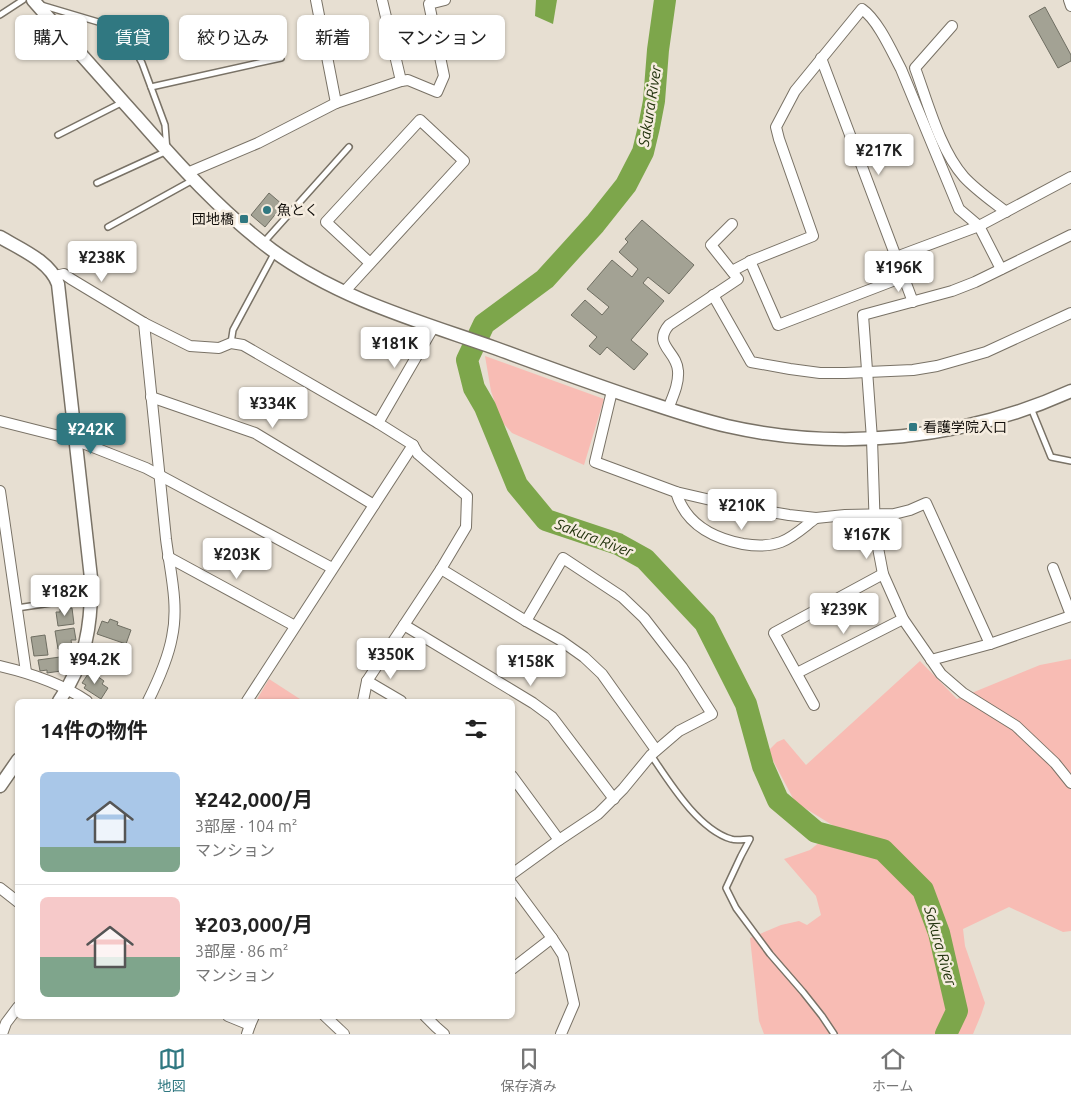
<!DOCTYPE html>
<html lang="ja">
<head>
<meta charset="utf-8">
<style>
	body { margin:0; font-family:Ubuntu,"Noto Sans JP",sans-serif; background:#f2f2f2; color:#222; height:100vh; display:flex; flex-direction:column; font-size:19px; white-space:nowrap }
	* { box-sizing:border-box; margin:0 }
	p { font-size:16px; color:#767676 }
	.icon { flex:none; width:28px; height:28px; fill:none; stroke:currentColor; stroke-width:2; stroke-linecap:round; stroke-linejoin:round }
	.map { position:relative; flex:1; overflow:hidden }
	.panel { position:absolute; left:15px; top:699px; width:500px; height:320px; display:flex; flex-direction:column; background:#fff; border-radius:8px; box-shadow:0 1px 4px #0004 }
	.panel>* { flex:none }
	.top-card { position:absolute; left:15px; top:15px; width:500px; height:45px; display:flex; gap:10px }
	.price { position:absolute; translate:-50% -42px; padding:0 11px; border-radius:5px; background:#fff; color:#222; font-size:16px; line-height:32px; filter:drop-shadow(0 1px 2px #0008) }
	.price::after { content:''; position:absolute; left:50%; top:30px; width:15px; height:11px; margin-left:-8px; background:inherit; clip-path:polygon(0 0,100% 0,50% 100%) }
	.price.selected { background:#307881; color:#fff }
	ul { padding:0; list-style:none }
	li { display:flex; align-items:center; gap:15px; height:125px; padding:0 25px }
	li+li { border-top:1px solid #e0e0e0 }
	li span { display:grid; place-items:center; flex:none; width:140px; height:100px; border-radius:8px; color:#555 }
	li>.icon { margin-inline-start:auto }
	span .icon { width:60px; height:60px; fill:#fffc; stroke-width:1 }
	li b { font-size:21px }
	h2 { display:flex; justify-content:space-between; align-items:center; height:60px; padding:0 25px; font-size:21px }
	.pill { padding:0 18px; border-radius:8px; background:#fff; box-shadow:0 1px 4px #0004; font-size:18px; line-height:45px }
	.pill.selected { background:#307881; color:#fff }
	.menu { display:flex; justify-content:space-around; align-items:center; height:70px; border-top:1px solid #e0e0e0; background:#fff; font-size:14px; color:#767676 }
	.menu a { display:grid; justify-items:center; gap:2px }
	.menu .selected { color:#307881 }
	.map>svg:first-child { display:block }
</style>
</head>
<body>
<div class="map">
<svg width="1071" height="1034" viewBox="0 0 1071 1034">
	<rect width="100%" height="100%" fill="#e7dfd2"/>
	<g fill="#f8bcb4">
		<polygon points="485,356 604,399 584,465 512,433 501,421 491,391"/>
		<polygon points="1071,659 1071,931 1063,932 1009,907 963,929 965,946 985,1003 981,1015 973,1034 764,1034 759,1021 750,938 781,925 799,921 807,925 821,915 816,896 784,859 810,850 837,828 795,802 768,751 777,742 784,739 806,765 920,661 957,699 1040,665"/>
		<polygon points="269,679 303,701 256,701"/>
	</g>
	<polygon fill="#7da64b" points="536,0 557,0 553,24 535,16"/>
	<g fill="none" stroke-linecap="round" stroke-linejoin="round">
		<polyline stroke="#7da64b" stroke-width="22" points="665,0 658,50 654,101 649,127 643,152 626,185 595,224 545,279 484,324 467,360 474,388 485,407 517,485 546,520 618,544 645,559 705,623 746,704 763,766 778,800 816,832 883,850 923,890 939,933 957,1011 946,1034"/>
	</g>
	<g fill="#a3a294" stroke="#6f6e62">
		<polygon points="1045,7 1071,55 1071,61 1058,68 1029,16"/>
		<polygon points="269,193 283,205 265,227 251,215"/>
		<polygon points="642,220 694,265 669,294 648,277 643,283 664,301 631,340 648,354 634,370 607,347 600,355 589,346 597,337 571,315 585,300 602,315 609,307 587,289 612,260 632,277 638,269 619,252 628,242 625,239"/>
		<polygon points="72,608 74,624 58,626 56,612 60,612 60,609"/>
		<polygon points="110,619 118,622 117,625 131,630 126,644 97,634 102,621 108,623"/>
		<polygon points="74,628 76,640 71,640 72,647 58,649 55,631"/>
		<polygon points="45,635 48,655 34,656 31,637"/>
		<polygon points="104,649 113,654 115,652 123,656 112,674 95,663"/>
		<polygon points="60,657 61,671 47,673 47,670 40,671 38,660"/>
		<polygon points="90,671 104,681 102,684 108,688 101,699 84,688 86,685 82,683"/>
	</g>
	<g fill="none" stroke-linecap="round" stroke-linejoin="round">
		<g stroke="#797266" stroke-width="8">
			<g id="service">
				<polyline points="41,5 115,27 128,37 142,63 165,125 167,151 97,183"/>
				<polyline points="0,15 23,0"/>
				<polyline points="151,87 281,58"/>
				<polyline points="58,135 123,102"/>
				<polyline points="108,227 193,180"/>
				<polyline points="264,242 349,147"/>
				<polyline points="231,343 233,330 275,252"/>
				<polyline points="1031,408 1051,457 1071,461"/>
				<polyline points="17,608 91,597"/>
				<path d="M651 755C670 783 698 829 731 839 737 841 744 839 750 839L741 856 726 888 736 908 770 954 803 992 822 1016 834 1034"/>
			</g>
		</g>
		<g stroke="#797266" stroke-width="12">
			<g id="minor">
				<polyline points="316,0 336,103"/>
				<polyline points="382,0 401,81"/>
				<polyline points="1069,0 1071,6"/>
				<path d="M952 26 915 68C928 103 940 150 964 177 976 190 992 201 1006 212"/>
				<polyline points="821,58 913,302"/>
				<polyline points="187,173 258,143 336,103 401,81 408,80 437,92 444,76 429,4 445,0"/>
				<polyline points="1071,235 975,282 952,291 863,315 872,439 875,532 883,574 903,619 941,674 963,693 1016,726 1055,763 1071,783"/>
				<polyline points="896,257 979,226 1071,177"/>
				<polyline points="750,261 778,325 903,277"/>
				<path d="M732 271 753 260 813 236 779 139 776 127 795 91 862 9C878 20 892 52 901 69L959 209 979 226 1001 269"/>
				<polyline points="55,276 64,274 71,279 144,323 190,346 219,348 231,343 243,345 378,423 413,445 418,454 467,496 466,527 441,569 367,681 363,701"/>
				<polyline points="344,292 464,161 420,120 326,222 370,263"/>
				<polyline points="713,295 751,362 790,369 820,373 845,373 913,370 937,366 986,352 1071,313"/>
				<path d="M144 323C151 395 159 467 166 539 170 571 179 605 172 637 168 659 158 681 148 701"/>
				<polyline points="612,391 595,462 676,492 737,506 789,515 816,518 845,515 894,514 910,510 926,503 990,644 931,660"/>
				<polyline points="151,397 255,433 374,505"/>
				<path d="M668 409C673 396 679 384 678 371 677 351 652 345 669 325L738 279 711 245 732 224"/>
				<polyline points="0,421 75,440 146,468 332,568"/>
				<polyline points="378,423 433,328"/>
				<polyline points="0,491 26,672"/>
				<path d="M676 492C685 523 712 538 743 544 755 546 768 547 781 542 794 537 805 526 816 518"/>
				<polyline points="168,557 295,626"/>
				<polyline points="1053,568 1071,615"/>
				<polyline points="441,569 526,621 560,640 584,657 602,674 656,750"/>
				<polyline points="404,625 533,703 552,717 614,799"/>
				<polyline points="990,644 1071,616"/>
				<path d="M0 666C30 673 61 683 87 701"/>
				<polyline points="797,673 903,619"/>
				<polyline points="367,681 401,701"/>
				<polyline points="247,701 413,445"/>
				<polyline points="814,705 774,633 883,574"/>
				<polyline points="512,776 559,840"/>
				<polyline points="512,874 559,840 598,814 623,789 651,755 679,731 712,714 682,667 644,618 622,597 563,558 526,621"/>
				<polyline points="512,884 552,938 563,955 574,1004 561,1034"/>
				<polyline points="0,888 18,902"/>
				<polyline points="512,969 552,938"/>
				<polyline points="228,1016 250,1025"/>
				<polyline points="325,1016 344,1034"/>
				<polyline points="425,1016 436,1027 444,1034"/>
				<polyline points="2,1034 6,1023 18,1007"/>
				<polyline points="247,1034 250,1025 254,1016"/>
			</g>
		</g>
		<g stroke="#797266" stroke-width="15">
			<g id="tertiary">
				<path d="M33 0C67 39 102 78 136 116 178 164 221 212 272 250 339 299 418 321 495 348 547 367 600 387 653 404 677 412 702 420 727 426 841 452 965 439 1071 391"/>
				<path d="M0 237C20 249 50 261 58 284L91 578C92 623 86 663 59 701"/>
				<polyline points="0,786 18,760"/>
			</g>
		</g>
		<use href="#service" stroke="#fff" stroke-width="5"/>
		<use href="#minor" stroke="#fff" stroke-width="10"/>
		<use href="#tertiary" stroke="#fff" stroke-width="12"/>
	</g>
	<g fill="#307881" stroke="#f5ecdf" stroke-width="2">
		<circle cx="267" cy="210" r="5"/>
		<rect x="239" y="214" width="10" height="10" rx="2.5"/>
		<rect x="908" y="422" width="10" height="10" rx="2.5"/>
	</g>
	<g text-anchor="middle" stroke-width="5" stroke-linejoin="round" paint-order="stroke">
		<g font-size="14" fill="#120f0b" stroke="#f5ecdf" text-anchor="start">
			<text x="277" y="215">魚とく</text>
			<text x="234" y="224" text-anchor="end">団地橋</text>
			<text x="923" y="432">看護学院入口</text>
		</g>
		<g font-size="15" font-style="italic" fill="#22330d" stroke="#f5ecdf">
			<text transform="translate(650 106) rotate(-81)" y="5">Sakura River</text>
			<text transform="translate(594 538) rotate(21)" y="5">Sakura River</text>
			<text transform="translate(940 946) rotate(74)" y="5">Sakura River</text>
		</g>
	</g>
</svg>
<b class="price" style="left:879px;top:176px">¥217K</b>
<b class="price" style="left:102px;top:283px">¥238K</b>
<b class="price" style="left:899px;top:293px">¥196K</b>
<b class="price" style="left:395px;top:369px">¥181K</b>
<b class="price" style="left:273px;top:429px">¥334K</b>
<b class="price selected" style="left:91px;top:455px">¥242K</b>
<b class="price" style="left:742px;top:531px">¥210K</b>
<b class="price" style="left:867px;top:560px">¥167K</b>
<b class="price" style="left:237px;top:580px">¥203K</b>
<b class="price" style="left:65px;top:617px">¥182K</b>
<b class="price" style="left:844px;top:635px">¥239K</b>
<b class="price" style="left:391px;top:680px">¥350K</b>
<b class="price" style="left:95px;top:685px">¥94.2K</b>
<b class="price" style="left:531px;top:687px">¥158K</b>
<div class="top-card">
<a class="pill">購入</a>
<a class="pill selected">賃貸</a>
<a class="pill">絞り込み</a>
<a class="pill">新着</a>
<a class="pill">マンション</a>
</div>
<section class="panel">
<h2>14件の物件<svg class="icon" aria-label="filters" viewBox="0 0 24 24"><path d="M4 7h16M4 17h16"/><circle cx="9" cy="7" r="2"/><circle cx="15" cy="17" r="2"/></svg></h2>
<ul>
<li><span style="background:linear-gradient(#a9c7e8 75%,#7fa58c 0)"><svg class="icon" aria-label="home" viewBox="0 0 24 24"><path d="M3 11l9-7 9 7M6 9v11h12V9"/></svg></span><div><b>¥242,000/月</b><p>3部屋 · 104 m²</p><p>マンション</p></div></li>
<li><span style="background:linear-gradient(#f6c9c9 60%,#7fa58c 0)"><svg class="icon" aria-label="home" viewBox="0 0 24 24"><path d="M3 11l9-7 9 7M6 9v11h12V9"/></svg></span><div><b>¥203,000/月</b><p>3部屋 · 86 m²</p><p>マンション</p></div></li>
</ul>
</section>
</div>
<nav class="menu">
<a class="selected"><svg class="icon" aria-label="map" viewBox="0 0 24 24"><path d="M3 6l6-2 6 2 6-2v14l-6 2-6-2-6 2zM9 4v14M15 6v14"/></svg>地図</a>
<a><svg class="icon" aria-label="saved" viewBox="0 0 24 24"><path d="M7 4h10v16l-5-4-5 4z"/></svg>保存済み</a>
<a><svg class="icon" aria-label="home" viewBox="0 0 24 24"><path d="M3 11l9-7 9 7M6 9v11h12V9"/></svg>ホーム</a>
</nav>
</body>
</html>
